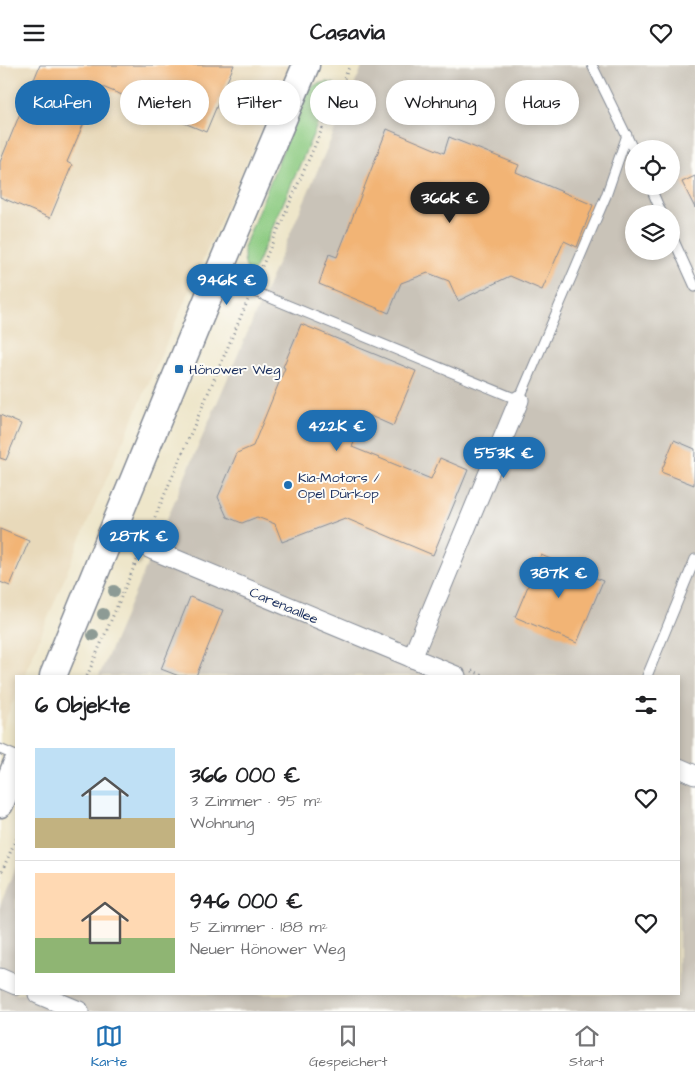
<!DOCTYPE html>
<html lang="de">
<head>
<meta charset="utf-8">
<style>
	body { margin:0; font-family:"Architects Daughter",sans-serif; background:#f6f6f6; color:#202124; height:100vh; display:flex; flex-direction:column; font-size:19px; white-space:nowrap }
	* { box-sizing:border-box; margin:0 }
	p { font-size:16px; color:#757577 }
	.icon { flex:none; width:28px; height:28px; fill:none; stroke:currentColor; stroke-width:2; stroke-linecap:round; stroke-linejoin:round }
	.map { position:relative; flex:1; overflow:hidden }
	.side { position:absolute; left:15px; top:610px; width:665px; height:320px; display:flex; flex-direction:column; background:#fff; border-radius:0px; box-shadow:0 2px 8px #0003 }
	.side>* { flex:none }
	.hud { position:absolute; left:15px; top:15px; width:665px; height:45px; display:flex; gap:10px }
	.tools { position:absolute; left:625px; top:75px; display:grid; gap:10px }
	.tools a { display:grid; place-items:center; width:55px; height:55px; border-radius:50%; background:#fff; box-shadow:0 2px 8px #0003; font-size:25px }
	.price { position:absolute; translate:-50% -42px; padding:0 11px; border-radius:18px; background:#1f6fb2; color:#fff; font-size:16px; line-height:32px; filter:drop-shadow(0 1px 2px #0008) }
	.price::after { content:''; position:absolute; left:50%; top:30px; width:15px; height:11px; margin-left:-8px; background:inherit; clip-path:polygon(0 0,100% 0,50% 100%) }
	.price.current { background:#222; color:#fff }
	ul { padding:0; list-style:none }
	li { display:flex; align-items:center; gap:15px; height:125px; padding:0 20px }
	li+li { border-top:1px solid #e0e0e0 }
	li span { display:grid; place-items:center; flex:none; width:140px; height:100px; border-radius:0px; color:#555 }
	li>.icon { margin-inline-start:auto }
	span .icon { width:60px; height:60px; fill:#fffc; stroke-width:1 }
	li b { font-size:21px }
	h2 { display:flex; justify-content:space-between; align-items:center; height:60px; padding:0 20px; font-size:21px }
	.pill { padding:0 18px; border-radius:22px; background:#fff; box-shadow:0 2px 8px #0003; font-size:18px; line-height:45px }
	.pill.current { background:#1f6fb2; color:#fff }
	header { display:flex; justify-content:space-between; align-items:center; height:65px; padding:0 20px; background:#fff; font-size:22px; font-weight:800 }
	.dock { display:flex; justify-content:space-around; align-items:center; height:70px; border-top:1px solid #e0e0e0; background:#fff; font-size:14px; color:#757577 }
	.dock a { display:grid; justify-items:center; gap:2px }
	.dock .current { color:#1f6fb2 }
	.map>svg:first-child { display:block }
</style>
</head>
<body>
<header><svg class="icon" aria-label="menu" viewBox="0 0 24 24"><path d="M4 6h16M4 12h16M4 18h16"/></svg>Casavia<svg class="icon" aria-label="heart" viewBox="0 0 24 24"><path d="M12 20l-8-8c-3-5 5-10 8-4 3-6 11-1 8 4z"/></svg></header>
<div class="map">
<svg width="695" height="946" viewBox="0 0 695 946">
	<rect width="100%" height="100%" fill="#fdfcf7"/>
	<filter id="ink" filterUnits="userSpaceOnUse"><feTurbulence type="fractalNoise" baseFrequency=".02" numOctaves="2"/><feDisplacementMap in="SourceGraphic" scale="10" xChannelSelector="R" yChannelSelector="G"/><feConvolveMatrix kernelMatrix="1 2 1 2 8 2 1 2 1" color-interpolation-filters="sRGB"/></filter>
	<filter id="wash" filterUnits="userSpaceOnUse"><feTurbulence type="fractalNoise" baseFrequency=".0096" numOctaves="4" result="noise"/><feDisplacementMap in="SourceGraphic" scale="20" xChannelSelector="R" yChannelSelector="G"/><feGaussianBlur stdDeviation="1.12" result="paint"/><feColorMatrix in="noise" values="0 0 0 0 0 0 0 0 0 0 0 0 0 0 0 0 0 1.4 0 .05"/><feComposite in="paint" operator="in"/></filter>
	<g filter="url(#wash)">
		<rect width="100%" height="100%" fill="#eee6ca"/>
		<polygon fill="#e8d9ba" points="0,0 292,0 224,147 88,456 24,611 16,611 16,630 0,667"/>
		<path fill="#c9c3b8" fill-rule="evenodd" d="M363 0H695V946H0V840L16 802V929H679V611H99ZM634 84H671V121H634ZM634 149H671V186H634Z"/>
		<path fill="#8dcb82" stroke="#547d70" d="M327 17 335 19 252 210C243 203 244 192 244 182L307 25 317 19Z"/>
		<g id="blocks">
			<g fill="#f2b474">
				<polygon points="40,0 234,0 206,67 165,50 166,48 100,21 67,97 72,100 50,153 0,132 0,97"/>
				<polygon points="387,64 444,88 449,72 519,100 516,107 593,140 577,182 564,176 542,225 510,211 458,236 449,216 428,208 401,218 389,248 319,219 329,189 337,192"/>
				<polygon points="695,111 695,143 682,117"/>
				<polygon points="301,259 416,306 393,361 366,349 352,382 431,414 440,393 468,405 433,490 345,453 282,477 275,459 257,452 242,458 227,452 218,432 237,388 253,381 285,303 283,302"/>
				<polygon points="0,350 21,359 6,395 0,393"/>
				<polygon points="674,375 695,384 694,420 661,407"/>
				<polygon points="0,464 29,476 10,521 0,517"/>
				<polygon points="541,490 603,516 577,578 515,552"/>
				<polygon points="190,532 223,545 196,611 179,611 161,604"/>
			</g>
		</g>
	</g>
	<g filter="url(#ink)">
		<use href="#blocks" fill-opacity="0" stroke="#848a94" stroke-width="1"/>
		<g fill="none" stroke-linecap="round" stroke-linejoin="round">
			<g stroke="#848a94" stroke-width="11">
				<g id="service">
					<polyline points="592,0 634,86"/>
					<polyline points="650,121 662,149"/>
					<polyline points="671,169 695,222"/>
					<polyline points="219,212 519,335 606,131 627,70"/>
					<polyline points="647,611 695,494"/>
					<polyline points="0,684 16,691"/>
				</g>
			</g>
			<g stroke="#848a94" stroke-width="21">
				<g id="minor">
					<polyline points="112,466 153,485 456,611"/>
					<polyline points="412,593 519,335"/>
					<polyline points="679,703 695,710"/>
					<polyline points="0,913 16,920"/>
					<polyline points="38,929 79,946"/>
				</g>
			</g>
			<g stroke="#848a94" stroke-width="29">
				<g id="secondary">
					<polyline points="53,611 217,211 306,0"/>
					<polyline points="0,739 16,700"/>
				</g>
			</g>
			<g stroke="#848a94" stroke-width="3" stroke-dasharray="1 4" stroke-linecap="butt">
				<polyline points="256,215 350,0"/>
				<polyline points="149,466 248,235"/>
				<polyline points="472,606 486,611"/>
				<polyline points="87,611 137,495"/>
				<polyline points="0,811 16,774"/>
			</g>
			<use href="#service" stroke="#fff" stroke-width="9"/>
			<use href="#minor" stroke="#fff" stroke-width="19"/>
			<use href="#secondary" stroke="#fff" stroke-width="26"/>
		</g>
		<g fill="#8d9b95">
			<circle cx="114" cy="526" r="6"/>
			<circle cx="103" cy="549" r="6"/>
			<circle cx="93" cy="570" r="6"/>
		</g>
	</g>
	<g fill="#1f6fb2" stroke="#fdfcf7" stroke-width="2">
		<rect x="174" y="299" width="10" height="10" rx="2.5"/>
		<circle cx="288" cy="420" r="5"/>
	</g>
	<g text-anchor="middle" stroke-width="4" stroke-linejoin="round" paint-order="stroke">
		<g font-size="14" fill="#1b2f5e" stroke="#fdfcf7" text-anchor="start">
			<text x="189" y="309">Hönower Weg</text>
			<text x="298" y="417">Kia-Motors /<tspan x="298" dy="16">Opel Dürkop</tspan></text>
		</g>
		<g font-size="14" fill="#1b2f5e" stroke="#fdfcf7">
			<text transform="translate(284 540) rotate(23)" y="5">Carenaallee</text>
		</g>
	</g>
</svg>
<div class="tools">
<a><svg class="icon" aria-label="locate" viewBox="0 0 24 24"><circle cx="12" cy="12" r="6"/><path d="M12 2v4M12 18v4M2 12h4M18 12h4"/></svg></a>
<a><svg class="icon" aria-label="layers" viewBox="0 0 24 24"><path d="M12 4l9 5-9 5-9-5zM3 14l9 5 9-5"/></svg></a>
</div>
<b class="price current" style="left:450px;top:159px">366K €</b>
<b class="price" style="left:227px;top:241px">946K €</b>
<b class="price" style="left:337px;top:387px">422K €</b>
<b class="price" style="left:504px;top:414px">553K €</b>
<b class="price" style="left:139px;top:497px">287K €</b>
<b class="price" style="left:559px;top:534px">387K €</b>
<div class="hud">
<a class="pill current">Kaufen</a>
<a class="pill">Mieten</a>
<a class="pill">Filter</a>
<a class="pill">Neu</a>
<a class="pill">Wohnung</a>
<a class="pill">Haus</a>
</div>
<section class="side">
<h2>6 Objekte<svg class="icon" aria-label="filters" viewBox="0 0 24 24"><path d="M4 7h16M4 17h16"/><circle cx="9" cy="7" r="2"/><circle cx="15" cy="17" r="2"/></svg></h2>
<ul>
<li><span style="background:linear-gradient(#bfe0f5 70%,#c2b280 0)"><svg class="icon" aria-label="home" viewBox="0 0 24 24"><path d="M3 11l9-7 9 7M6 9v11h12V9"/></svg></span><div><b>366 000 €</b><p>3 Zimmer · 95 m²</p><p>Wohnung</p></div><svg class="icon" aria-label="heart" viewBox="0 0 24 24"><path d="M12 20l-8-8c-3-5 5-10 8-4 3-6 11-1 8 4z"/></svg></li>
<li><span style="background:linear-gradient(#ffd9b3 65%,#8fb573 0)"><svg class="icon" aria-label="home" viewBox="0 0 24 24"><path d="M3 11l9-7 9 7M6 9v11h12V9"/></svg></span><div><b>946 000 €</b><p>5 Zimmer · 188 m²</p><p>Neuer Hönower Weg</p></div><svg class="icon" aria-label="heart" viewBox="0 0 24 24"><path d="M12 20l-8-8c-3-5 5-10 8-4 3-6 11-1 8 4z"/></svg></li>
</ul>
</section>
</div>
<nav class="dock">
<a class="current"><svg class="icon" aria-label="map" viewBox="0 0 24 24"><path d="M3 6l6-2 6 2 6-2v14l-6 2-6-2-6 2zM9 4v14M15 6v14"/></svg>Karte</a>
<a><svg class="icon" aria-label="saved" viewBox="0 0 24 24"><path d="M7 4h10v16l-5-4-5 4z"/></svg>Gespeichert</a>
<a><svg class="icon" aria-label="home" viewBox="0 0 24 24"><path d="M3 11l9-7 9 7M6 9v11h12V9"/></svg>Start</a>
</nav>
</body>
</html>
